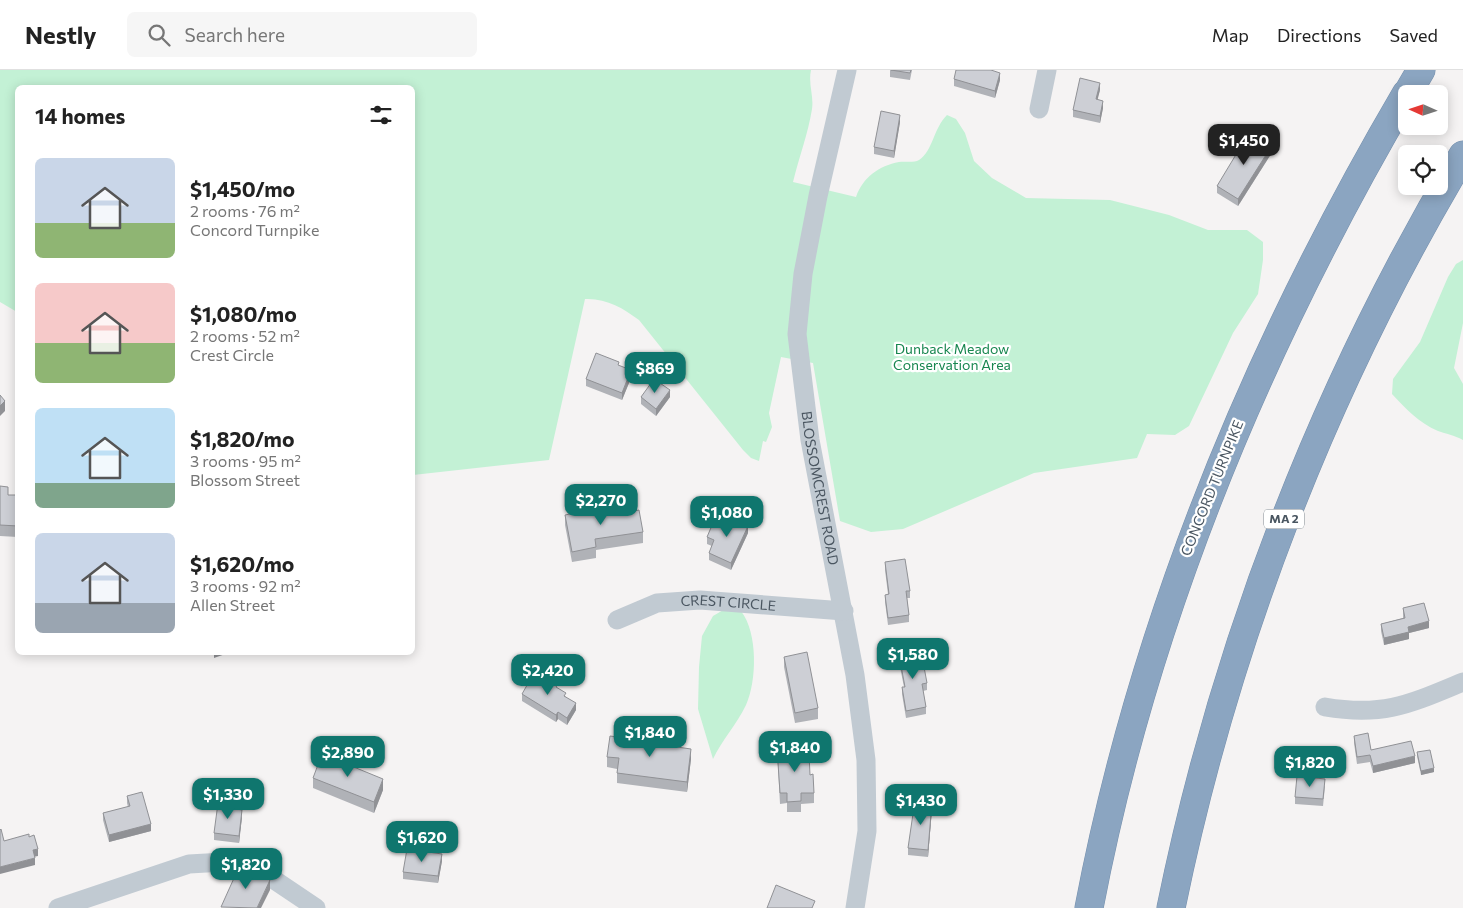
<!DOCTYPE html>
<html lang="en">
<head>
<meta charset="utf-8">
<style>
	body { margin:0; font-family:Commissioner,sans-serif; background:#f6f6f6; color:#222; height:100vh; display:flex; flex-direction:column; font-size:19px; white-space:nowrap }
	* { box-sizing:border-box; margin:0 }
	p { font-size:16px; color:#767676 }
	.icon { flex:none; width:28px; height:28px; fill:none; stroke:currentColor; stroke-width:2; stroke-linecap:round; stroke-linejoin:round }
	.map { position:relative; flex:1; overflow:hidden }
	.details { position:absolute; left:15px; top:15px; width:400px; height:570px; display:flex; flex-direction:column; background:#fff; border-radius:8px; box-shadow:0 2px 12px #0003 }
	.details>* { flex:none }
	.needle { width:32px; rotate:273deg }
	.fabs { position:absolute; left:1398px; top:15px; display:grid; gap:10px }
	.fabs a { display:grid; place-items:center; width:50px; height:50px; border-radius:8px; background:#fff; box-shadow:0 2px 12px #0003; font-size:25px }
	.price { position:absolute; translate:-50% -42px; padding:0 11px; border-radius:10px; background:#0f766e; color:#fff; font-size:16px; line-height:32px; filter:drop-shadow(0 1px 2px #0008) }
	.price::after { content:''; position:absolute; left:50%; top:30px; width:15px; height:11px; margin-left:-8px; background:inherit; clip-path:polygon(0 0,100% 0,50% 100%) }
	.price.current { background:#222; color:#fff }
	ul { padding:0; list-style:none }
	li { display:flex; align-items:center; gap:15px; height:125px; padding:0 20px }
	li span { display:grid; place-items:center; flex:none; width:140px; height:100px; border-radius:8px; color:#555 }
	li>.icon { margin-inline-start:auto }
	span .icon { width:60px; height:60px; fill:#fffc; stroke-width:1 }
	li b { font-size:21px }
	h2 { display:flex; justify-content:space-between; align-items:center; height:60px; padding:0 20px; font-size:21px }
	header { display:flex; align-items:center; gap:30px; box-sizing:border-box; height:70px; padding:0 25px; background:#fff; border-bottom:1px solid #e0e0e0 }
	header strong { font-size:24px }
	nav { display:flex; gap:28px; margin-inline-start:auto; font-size:18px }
	.search { width:350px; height:45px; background:#f6f6f6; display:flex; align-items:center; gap:12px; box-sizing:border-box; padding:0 18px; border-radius:8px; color:#767676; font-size:19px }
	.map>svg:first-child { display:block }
</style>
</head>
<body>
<header>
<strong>Nestly</strong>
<div class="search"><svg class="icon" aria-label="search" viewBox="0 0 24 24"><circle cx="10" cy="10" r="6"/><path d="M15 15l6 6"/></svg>Search here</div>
<nav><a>Map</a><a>Directions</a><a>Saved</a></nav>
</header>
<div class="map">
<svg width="1463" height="838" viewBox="0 0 1463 838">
	<rect width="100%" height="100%" fill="#f5f3f3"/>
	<g fill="#c3f1d5">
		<path d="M0 0H811C808 14 814 26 812 39 808 64 799 87 793 112L856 127C863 107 879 96 899 92 905 91 914 93 919 90 933 81 933 59 947 45L956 49 965 63 974 91 992 108 1026 128 1110 130 1169 145 1208 160H1247L1263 172V190L1258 224 1233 263 1189 356 1175 365 1147 364 1137 388 1034 403 903 459 871 462 840 451 813 293 781 287 769 343 772 357 766 372 763 371 759 391 751 388 743 380 639 250C623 238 606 228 585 229L549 390 413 405 412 18H18L17 242 0 232Z"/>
		<path d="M1463 190V253L1454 298 1463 314V370C1454 365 1446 364 1438 361 1419 353 1405 338 1392 324L1393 309 1420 272 1448 207 1456 194Z"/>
		<path d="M725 539 741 541C758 563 757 611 746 635 737 654 722 670 713 689L698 639 699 597 702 566 713 546Z"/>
	</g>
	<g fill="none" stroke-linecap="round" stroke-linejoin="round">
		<g stroke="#7690ad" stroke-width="29">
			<g id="highway">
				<polyline points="1407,24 1421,0"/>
				<path d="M1089 838C1144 549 1257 278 1406 24"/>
				<path d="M1171 838C1225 573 1324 317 1463 85"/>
			</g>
		</g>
		<g stroke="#c1cad2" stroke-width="19">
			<path id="s1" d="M847 0 818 126 803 204 797 264 810 370 855 605 866 690 867 761 855 838"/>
			<polyline points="1039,39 1047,0"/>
			<path id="s2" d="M617 550 657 533 700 530 844 541"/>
			<path d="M1325 637C1384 647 1410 634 1463 612"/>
			<polyline points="58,838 189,794 224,792 264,803 316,838"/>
		</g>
		<use href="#highway" stroke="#8ba5c1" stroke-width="28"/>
	</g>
	<g fill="#b0b2b7">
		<polygon points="890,0 912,0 910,10 890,7"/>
		<polygon points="992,0 1000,10 995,28 954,16 954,9"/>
		<polygon points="1100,20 1097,29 1103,38 1100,53 1073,47 1073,40"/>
		<polygon points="900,52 894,88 874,84 874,77"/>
		<polygon points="1271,84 1238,136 1217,123 1217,116"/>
		<polygon points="619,296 631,308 622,330 586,316 586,309"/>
		<polygon points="641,327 670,327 656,346 641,334"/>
		<polygon points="0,416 8,425 18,425 18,467 0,466"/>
		<polygon points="620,444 643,462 643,473 596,480 596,488 572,492 565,455 565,445"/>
		<polygon points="720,456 748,463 731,500 709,490 709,483 712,476 707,474 707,467"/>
		<polygon points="885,492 910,521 910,528 907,528 909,545 909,552 888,555 885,532 885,525 888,524 885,500"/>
		<polygon points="1403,538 1429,558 1409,563 1409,569 1384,575 1381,561 1381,554 1403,548"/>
		<polygon points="899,585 927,613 927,620 923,621 926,637 926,644 906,648 902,624 902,617 904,617 899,592"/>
		<polygon points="784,587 818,638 818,649 795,653 784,597"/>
		<polygon points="558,618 566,627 576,640 567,655 558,649 556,652 522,631 522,624"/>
		<polygon points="1354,666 1371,680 1415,693 1373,703 1370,692 1357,694 1354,673"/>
		<polygon points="625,668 653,669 691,689 687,722 617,713 617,699 607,697 607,687"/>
		<polygon points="777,678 804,684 814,723 814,733 801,734 801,742 787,742 787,733 780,734"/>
		<polygon points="1417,682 1434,702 1421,705 1417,686"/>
		<polygon points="313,708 383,720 374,743 313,718"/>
		<polygon points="1325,716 1323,736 1295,734 1295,727"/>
		<polygon points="127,726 151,761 109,772 103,750 103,743 128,737 127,733"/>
		<polygon points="232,739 242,747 239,773 214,770 214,763"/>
		<polygon points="932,739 928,787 908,785 908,778"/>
		<polygon points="442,791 438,813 403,809 403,802"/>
	</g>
	<g fill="#909195">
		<polygon points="1000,3 1000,10 995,28 995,21"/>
		<polygon points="1100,13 1100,20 1096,36 1096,29"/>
		<polygon points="1103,31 1103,38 1100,53 1100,46"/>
		<polygon points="900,45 900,52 894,88 894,81"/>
		<polygon points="1271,77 1271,84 1238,136 1238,129"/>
		<polygon points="631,300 631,308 622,330 622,323"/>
		<polygon points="670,320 670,327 656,346 656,339"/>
		<polygon points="5,331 5,341 0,346 0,336"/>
		<polygon points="748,456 748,463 731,500 731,493"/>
		<polygon points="1429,551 1429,558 1409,563 1409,569 1384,575 1384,568 1408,557"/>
		<polygon points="214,582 231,582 214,588"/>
		<polygon points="236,582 244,582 236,585"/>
		<polygon points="576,633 576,640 567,655 567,648"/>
		<polygon points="558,642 558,649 556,652 556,645"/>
		<polygon points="691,679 691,689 687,722 687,712"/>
		<polygon points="1415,686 1415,693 1373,703 1373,696"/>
		<polygon points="1434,698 1434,702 1421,705 1421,701"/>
		<polygon points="383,709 383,720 374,743 374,732"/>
		<polygon points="932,732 932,739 928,787 928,780"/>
		<polygon points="242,740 242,747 239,773 239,766"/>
		<polygon points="151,754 151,761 109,772 109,765"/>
		<polygon points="38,779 38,786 33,787 33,780"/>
		<polygon points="442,784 442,791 438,813 438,806"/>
		<polygon points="35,788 35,795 0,804 0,797"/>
		<polygon points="270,810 270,820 261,838 257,838"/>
	</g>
	<g fill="#cdcfd5" stroke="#909195">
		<polygon points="891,0 911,0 910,3"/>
		<polygon points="956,0 991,0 1000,3 995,21 954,9"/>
		<polygon points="1080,8 1100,13 1096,29 1103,31 1100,46 1073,40"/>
		<polygon points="881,41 900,45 894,81 874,77"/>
		<polygon points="1249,63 1271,77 1238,129 1217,116"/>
		<polygon points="596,283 619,292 618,295 631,300 622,323 586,309"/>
		<polygon points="654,309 670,320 656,339 641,327"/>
		<polygon points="0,325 5,331 0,336"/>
		<polygon points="0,416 8,417 8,425 18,425 18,456 0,455"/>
		<polygon points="618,434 620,444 639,440 643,462 595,469 596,477 572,482 565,445"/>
		<polygon points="725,445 748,456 731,493 709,483 714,470 707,467 713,453 720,456"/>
		<polygon points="905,489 910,521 906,521 909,545 888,548 885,525 889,524 885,492"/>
		<polygon points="1424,533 1429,551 1408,557 1409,562 1384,568 1381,554 1405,548 1403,538"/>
		<polygon points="921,581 927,613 922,614 926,637 906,641 902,617 905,617 899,585"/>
		<polygon points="807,582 818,638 795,643 784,587"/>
		<polygon points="534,603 558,614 556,617 566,623 564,626 576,633 567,648 558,642 556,645 522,624"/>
		<polygon points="637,663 653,665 652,669 664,671 663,675 691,679 687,712 617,703 619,688 607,687 610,666 625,668 625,665 637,666"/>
		<polygon points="1368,663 1371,680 1411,671 1415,686 1373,696 1370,685 1357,687 1354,666"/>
		<polygon points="804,677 804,684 809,684 810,705 813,704 814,723 801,723 801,731 787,732 787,723 780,723 777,678"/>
		<polygon points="1430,680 1434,698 1421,701 1417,682"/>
		<polygon points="322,684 383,709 374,732 313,708"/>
		<polygon points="1297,706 1325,709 1323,729 1295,727"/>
		<polygon points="142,722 151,754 109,765 103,743 130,736 127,726"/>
		<polygon points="915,730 932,732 928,780 908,778"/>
		<polygon points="218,733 232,735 231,738 242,740 239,766 214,763"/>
		<polygon points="1,759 4,771 29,764 29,767 34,765 38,779 33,780 35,788 0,797 0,760"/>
		<polygon points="407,779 442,784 438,806 403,802"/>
		<polygon points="239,797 257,802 270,810 257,838 221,837"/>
		<polygon points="776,815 815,831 812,838 767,838"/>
	</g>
	<g text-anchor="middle" stroke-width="4.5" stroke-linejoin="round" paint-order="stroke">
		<rect fill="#fff" stroke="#808990" stroke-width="1" x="1264" y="439.5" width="40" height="19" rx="4"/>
		<g font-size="12" font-weight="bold" fill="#4a5661">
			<text x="1284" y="453">MA 2</text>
		</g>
		<g font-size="14" fill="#17864f" stroke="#fff">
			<text x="952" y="284">Dunback Meadow<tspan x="952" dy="16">Conservation Area</tspan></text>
		</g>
		<g font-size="14" fill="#4a5661" stroke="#fff">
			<text dy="5" stroke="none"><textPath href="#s1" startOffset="425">BLOSSOMCREST ROAD</textPath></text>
			<text transform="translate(1212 418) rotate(-68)" y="5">CONCORD TURNPIKE</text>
			<text dy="5" stroke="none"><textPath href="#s2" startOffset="115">CREST CIRCLE</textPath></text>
		</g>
	</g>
</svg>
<div class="fabs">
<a><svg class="needle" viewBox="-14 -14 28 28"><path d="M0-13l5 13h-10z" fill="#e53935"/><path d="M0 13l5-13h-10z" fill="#767676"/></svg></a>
<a><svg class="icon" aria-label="locate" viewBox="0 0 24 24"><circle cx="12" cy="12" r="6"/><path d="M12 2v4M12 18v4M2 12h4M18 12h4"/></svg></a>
</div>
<b class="price current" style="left:1244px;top:96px">$1,450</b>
<b class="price" style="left:655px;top:324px">$869</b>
<b class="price" style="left:601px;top:456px">$2,270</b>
<b class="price" style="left:727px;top:468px">$1,080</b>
<b class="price" style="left:913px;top:610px">$1,580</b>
<b class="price" style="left:548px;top:626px">$2,420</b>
<b class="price" style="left:650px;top:688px">$1,840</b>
<b class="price" style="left:795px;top:703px">$1,840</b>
<b class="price" style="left:348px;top:708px">$2,890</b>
<b class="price" style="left:1310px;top:718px">$1,820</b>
<b class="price" style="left:228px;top:750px">$1,330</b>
<b class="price" style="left:921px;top:756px">$1,430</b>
<b class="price" style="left:422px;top:793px">$1,620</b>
<b class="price" style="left:246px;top:820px">$1,820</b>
<section class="details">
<h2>14 homes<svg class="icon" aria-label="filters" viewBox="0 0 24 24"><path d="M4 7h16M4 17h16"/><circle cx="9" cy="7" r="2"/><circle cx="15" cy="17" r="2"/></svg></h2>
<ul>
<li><span style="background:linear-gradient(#c9d6e8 65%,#8fb573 0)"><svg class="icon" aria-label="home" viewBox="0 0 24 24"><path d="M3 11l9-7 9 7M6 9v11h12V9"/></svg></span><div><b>$1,450/mo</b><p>2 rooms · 76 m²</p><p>Concord Turnpike</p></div></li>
<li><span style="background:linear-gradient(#f6c9c9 60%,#8fb573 0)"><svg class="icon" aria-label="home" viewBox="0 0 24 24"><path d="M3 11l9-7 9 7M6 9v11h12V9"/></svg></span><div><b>$1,080/mo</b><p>2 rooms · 52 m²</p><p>Crest Circle</p></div></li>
<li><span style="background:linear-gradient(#bfe0f5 75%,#7fa58c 0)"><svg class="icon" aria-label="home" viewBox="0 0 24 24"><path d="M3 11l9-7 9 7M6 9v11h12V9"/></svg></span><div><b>$1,820/mo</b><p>3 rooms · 95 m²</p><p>Blossom Street</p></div></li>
<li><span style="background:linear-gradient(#c9d6e8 70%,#9aa5b1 0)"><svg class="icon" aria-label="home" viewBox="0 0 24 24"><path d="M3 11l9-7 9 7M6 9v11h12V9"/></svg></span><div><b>$1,620/mo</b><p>3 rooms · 92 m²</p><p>Allen Street</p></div></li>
</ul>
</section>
</div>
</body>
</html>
